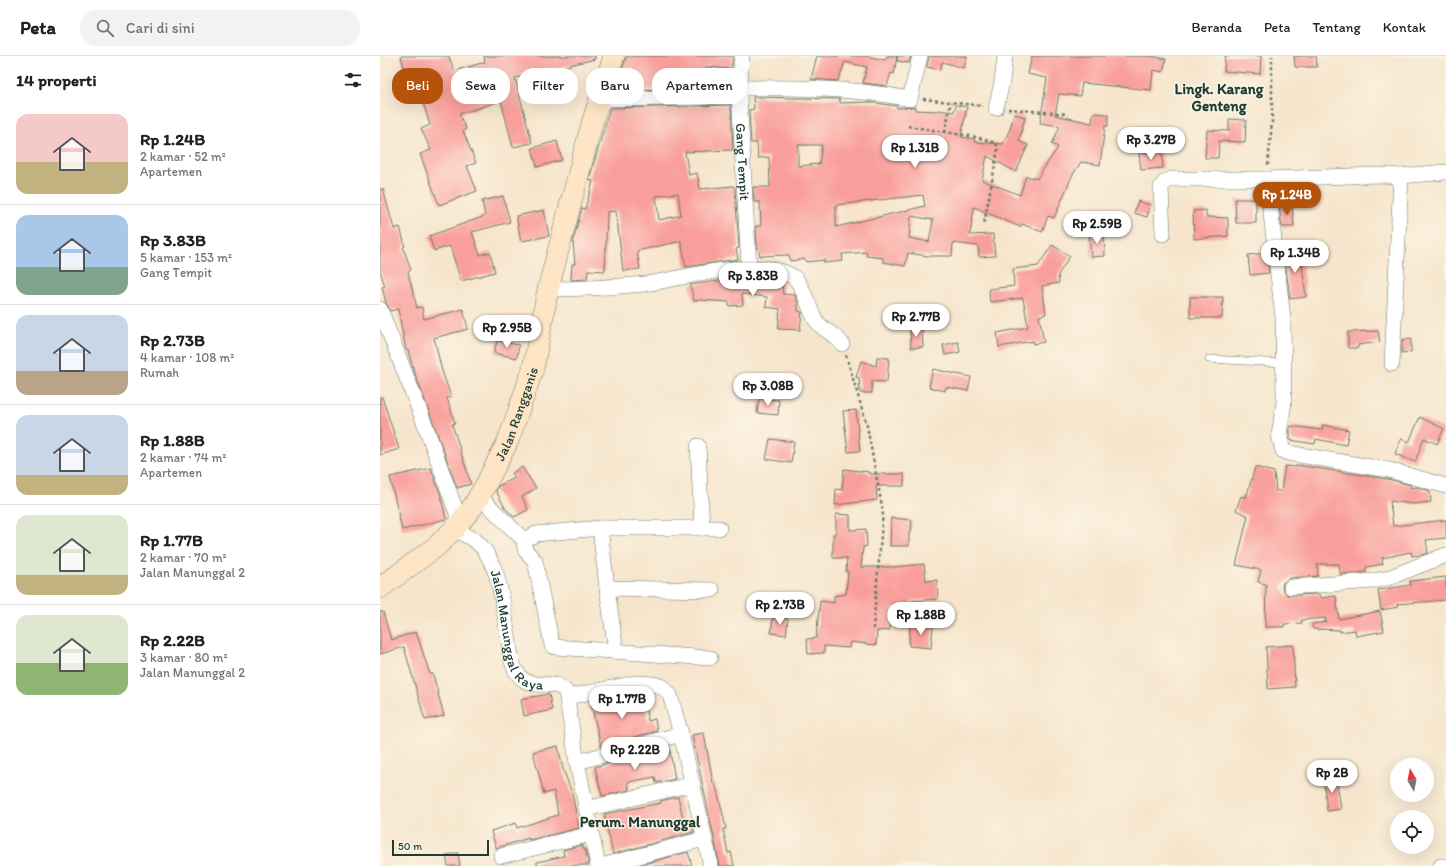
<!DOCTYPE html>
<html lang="id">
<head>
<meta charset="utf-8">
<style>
	body { margin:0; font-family:Itim,sans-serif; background:#f2f2f2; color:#202124; height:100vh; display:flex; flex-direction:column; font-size:15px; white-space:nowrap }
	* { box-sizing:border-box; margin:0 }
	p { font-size:13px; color:#757577 }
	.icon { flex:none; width:22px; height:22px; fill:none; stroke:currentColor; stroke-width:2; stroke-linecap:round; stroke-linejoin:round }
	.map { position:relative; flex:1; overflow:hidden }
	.panel { display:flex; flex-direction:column; background:#fff; width:380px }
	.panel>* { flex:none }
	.banner { position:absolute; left:12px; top:12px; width:380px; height:36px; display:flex; gap:8px }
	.needle { width:26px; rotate:350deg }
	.controls { position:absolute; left:1010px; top:702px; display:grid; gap:8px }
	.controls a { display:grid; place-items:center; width:44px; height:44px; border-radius:50%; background:#fff; box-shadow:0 4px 16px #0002; font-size:20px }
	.scale { position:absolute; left:12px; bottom:10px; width:97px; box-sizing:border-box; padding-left:4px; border:2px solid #1f3d34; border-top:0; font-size:11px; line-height:14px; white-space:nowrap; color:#1f3d34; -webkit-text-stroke:3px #fcf5e5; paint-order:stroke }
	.price { position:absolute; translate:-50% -34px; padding:0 9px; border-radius:14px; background:#fff; color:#222; font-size:13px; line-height:26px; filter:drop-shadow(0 1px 2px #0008) }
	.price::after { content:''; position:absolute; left:50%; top:24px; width:12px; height:9px; margin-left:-6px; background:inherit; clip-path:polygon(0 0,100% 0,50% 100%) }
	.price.active { background:#b45309; color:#fff }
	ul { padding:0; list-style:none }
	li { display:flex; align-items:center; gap:12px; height:100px; padding:0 16px }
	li+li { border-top:1px solid #e0e0e0 }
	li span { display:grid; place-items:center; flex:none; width:112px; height:80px; border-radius:12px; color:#555 }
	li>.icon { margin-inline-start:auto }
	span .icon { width:48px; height:48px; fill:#fffc; stroke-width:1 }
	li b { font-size:17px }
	h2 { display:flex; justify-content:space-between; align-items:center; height:48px; padding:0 16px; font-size:17px }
	.pill { padding:0 14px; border-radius:16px; background:#fff; box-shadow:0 4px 16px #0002; font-size:14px; line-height:36px }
	.pill.active { background:#b45309; color:#fff }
	header { display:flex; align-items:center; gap:24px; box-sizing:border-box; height:56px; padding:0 20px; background:#fff; border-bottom:1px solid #e0e0e0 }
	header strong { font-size:19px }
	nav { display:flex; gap:22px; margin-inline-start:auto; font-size:14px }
	.search { width:280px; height:36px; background:#f2f2f2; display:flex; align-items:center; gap:10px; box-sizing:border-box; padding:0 14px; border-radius:16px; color:#757577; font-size:15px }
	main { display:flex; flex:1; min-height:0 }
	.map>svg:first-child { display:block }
</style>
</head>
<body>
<header>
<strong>Peta</strong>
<div class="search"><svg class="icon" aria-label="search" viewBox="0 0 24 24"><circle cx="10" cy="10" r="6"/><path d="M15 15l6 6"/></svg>Cari di sini</div>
<nav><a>Beranda</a><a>Peta</a><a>Tentang</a><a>Kontak</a></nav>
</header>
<main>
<section class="panel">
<h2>14 properti<svg class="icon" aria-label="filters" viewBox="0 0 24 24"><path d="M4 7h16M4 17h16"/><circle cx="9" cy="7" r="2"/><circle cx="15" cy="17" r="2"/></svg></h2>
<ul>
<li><span style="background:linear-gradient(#f6c9c9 60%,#c2b280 0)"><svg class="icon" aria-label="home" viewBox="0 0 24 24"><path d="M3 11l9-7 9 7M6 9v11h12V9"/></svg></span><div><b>Rp 1.24B</b><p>2 kamar · 52 m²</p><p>Apartemen</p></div></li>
<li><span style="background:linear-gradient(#a9c7e8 65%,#7fa58c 0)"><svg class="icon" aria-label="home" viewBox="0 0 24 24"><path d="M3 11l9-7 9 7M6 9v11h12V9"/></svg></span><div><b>Rp 3.83B</b><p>5 kamar · 153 m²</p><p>Gang Tempit</p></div></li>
<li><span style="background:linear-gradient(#c9d6e8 70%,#b9a48a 0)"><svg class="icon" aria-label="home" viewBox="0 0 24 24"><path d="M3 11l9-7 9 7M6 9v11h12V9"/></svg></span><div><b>Rp 2.73B</b><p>4 kamar · 108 m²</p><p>Rumah</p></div></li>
<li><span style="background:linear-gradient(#c9d6e8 75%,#c2b280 0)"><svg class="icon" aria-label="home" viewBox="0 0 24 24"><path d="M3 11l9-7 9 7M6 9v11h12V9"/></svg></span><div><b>Rp 1.88B</b><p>2 kamar · 74 m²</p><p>Apartemen</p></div></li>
<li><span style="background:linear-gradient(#dfe7d0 75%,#c2b280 0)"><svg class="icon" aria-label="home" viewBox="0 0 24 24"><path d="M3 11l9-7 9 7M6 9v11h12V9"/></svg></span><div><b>Rp 1.77B</b><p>2 kamar · 70 m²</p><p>Jalan Manunggal 2</p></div></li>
<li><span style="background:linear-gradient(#dfe7d0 60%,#8fb573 0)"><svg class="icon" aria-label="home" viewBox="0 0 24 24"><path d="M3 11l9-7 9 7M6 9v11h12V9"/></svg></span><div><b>Rp 2.22B</b><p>3 kamar · 80 m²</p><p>Jalan Manunggal 2</p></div></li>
</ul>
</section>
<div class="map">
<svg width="1066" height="810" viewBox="0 0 1066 810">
	<rect width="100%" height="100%" fill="#fcf5e5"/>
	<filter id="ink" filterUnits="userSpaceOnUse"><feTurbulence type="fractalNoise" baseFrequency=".025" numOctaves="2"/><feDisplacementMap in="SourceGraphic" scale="8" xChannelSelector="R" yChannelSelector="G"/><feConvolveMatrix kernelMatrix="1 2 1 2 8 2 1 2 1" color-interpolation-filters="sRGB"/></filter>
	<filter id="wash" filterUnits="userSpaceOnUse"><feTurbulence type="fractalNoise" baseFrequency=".012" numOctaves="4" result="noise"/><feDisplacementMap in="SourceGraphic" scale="16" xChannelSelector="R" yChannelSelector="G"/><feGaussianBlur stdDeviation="0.9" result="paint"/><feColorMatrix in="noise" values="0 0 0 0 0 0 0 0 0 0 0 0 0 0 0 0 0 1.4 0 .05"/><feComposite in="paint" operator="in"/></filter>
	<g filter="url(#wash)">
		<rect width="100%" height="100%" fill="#f6e5cc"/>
		<g id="blocks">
			<g fill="#f99f9b" fill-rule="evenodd">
				<polygon points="21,0 69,0 74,15 105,6 104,0 215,0 215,3 135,22 152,87 133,91 121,45 79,58 86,73 83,75 96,107 87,110 97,135 59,149 40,98 51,94 41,73 50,69 35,21 27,23"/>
				<polygon points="249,0 353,0 351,13 326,11 325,24 299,23 299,33 236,34 246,1"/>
				<polygon points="437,0 486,0 505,4 507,0 517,0 514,18 511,17 507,30 483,27 487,11 465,6 458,25 431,23"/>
				<polygon points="517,0 531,0 529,7 517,5"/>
				<polygon points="549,0 587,0 584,12 562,6 560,14 547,11"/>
				<path d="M652 0H771L786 3 783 16 773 14 771 34 702 27 700 40 679 38 675 59 712 67 713 57 728 58V70H725L720 109 701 106 692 120 674 162 668 160 662 176 642 168 640 171 594 151 590 179 613 178 615 200 599 201 598 190 573 187 572 200H548L528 197 525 210 503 206V202L486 200 487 196 462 198 463 205 444 207V204L426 206 425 203 410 205 409 199 380 200 377 189 376 170H381L380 146H374L373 131H390L389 101 378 102 377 87H371L369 54 374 53 373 41 460 43V47L488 46 517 50V52L535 51V54L558 55V54L574 56 576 49 587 51 581 81 595 83 594 86 623 88 630 73 634 58 645 61 639 85 648 89 636 116 607 100 602 124 640 139 646 120 657 123 678 91 672 88 680 70 660 67 667 22 648 18ZM418 89H442L439 108 418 110ZM543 139 545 150 456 171V149ZM531 160 553 164 549 186 529 182Z"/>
				<polygon points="845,0 881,0 880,18 844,15"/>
				<polygon points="914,0 936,0 937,11 915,11"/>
				<path d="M351 49 353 94 305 96 309 119 317 117 320 133 353 130 355 132 359 192 356 193 358 203 306 211 301 185 257 195 260 213 243 215 236 155 227 156 225 215 208 214 207 223 191 224 192 208H195L193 185 202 152 205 153 213 125 209 124 230 52ZM298 137 301 159 279 164 276 140Z"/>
				<polygon points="849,63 866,64 865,86 839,85 838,102 825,102 827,74 849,75"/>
				<polygon points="177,85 182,104 157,111 152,92"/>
				<polygon points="782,96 783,112 761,114 759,97"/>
				<polygon points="0,133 3,133 14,173 20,171 25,190 23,191 31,214 28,216 37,252 42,251 44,263 83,253 88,273 54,282 62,315 71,341 67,342 75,367 72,368 91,428 77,432 33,312 28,294 26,294 18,253 10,255 6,247 2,231 5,230 0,215"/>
				<polygon points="123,140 130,166 92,176 100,199 110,196 115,216 81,225 70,190 54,195 49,180 105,160 102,145"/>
				<polygon points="855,143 876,143 876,167 856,167"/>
				<polygon points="758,145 770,149 767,161 754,157"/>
				<polygon points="912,148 914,171 902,171 899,149"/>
				<polygon points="164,154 169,180 141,185 136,160"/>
				<polygon points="826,154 826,161 848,162 848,180 814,183 813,155"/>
				<polygon points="724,177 725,200 711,201 709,178"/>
				<polygon points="672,189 690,200 678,219 679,227 662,230 666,258 659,260 664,286 653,288 653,285 619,291 617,277 648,271 643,242 610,246 609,233 634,230 633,213 658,210"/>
				<polygon points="920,194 926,241 910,243 904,196"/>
				<polygon points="886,197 889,217 870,219 868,199"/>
				<polygon points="365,221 383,221 383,223 389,222 402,226 403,238 415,239 418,247 418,255 422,256 420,274 398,273 400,253 386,251 387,241 362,238 363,249 349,250 349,246 319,244 314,245 310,229"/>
				<polygon points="810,241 843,241 842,262 810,262"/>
				<polygon points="542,271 543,291 531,292 530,272"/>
				<polygon points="998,275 1000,286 978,289 978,292 968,292 968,276"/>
				<polygon points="1031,283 1031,296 1022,297 1022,284"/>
				<polygon points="117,285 139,289 137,302 114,297"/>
				<polygon points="578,286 580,296 565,299 563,289"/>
				<polygon points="497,301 509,302 507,326 492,325 492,337 480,337 479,322 476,321 481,305 496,310"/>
				<polygon points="553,313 591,321 588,335 566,331 565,335 549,331"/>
				<polygon points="0,341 2,341 19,393 0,399"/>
				<polygon points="379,343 399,344 398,359 377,357"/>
				<polygon points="476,354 480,395 468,396 463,355"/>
				<polygon points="1040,361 1064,373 1057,388 1044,382 1035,406 1015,398 1021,383 1029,386"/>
				<polygon points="943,369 969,374 966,389 936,383 935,388 910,384 910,370 942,374"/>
				<polygon points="390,383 414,386 411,407 386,403"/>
				<polygon points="917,409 1007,423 1031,429 1030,432 1037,431 1050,435 1051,446 1032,448 1010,445 1013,470 1066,464 1066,482 1046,484 1048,497 1041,499 1032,500 1031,496 1002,502 1003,508 986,511 986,516 960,518 959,508 937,508 938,520 910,522 903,527 902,532 907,539 939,538 940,542 956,540 959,563 1000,555 1004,575 976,580 975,574 960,576 960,574 933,573 932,568 946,566 945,562 921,564 922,567 904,568 904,571 885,571 886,528 878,526 881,514 856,509 868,460 856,454 861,440 866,442 875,411 894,416 896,435 901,435 905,410 916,411"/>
				<polygon points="142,411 156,432 142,441 148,454 134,461 125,452 116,435 118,430 135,422 132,417"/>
				<polygon points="51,412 61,440 66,463 22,474 10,421"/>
				<polygon points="464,413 489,416 489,418 524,418 524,430 496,430 497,444 455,449 456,433 462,434"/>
				<polygon points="456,458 470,459 470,474 486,473 487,490 483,491 481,511 514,511 544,508 546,525 557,524 558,543 531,545 530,553 512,552 512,558 510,558 510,574 497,575 496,589 470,586 469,592 444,590 444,597 428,598 427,583 436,582 440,545 454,547 454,540 466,538 468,516 466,516 467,502 453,502 453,478 456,478"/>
				<polygon points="511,462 532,464 531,476 529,475 529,490 510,490"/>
				<polygon points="1066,521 1066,544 1017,548 1018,551 1001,554 998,534 1031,529 1030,525"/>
				<polygon points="0,556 3,556 11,584 36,576 50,618 53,618 64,660 45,664 24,591 0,598"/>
				<polygon points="393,561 408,563 406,579 391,577"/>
				<polygon points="530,569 553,570 551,592 529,590"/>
				<polygon points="913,589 915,631 888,633 886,591"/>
				<polygon points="169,638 172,654 144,660 141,643"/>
				<polygon points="263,639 268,665 275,663 277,675 221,690 211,648"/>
				<polygon points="324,677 333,727 335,727 342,754 346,773 343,773 348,797 351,796 354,810 340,810 312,679"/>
				<polygon points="178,690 183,713 192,737 199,772 149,784 149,782 116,792 111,775 136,767 137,772 178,759 174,735 164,738 153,696"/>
				<polygon points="289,690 295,723 276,727 275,721 248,726 249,734 222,740 215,711"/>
				<polygon points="956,720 961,753 947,755 943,722"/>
				<polygon points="298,741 304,766 311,764 314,776 233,798 224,758 281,747 280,745"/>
				<polygon points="203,789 203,793 205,793 209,809 157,810 157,806 184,800 183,794"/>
				<polygon points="308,796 312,810 256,810"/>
				<polygon points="78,797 80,810 68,810 66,799"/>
			</g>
		</g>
	</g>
	<g filter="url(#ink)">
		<use href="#blocks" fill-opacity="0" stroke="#6a7869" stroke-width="1"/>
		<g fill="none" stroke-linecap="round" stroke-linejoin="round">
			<g stroke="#6a7869" stroke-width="8">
				<polyline id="lane" points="829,303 904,307"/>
			</g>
			<g stroke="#6a7869" stroke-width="16">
				<g id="street">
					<path id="s1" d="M362 0 359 39 369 212"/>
					<path d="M360 32C416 31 475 32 530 43L540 0"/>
					<polyline points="220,43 312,42 359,39"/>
					<polyline points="616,52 622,26 625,0"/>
					<polyline points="887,123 903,262 904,346 899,379 903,395 908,397 1009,414 1066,430"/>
					<polyline points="783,178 781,131 785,126 792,123 887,123 999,119 1021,120 1066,116"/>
					<path d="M168 233C200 233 232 231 265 228 302 223 386 197 416 223 425 235 428 250 435 263 441 274 455 277 462 288"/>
					<polyline points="0,253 46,371 80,466"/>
					<polyline points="1012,308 1021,120"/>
					<polyline points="318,390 322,472"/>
					<polyline points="99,440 144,484 145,494 155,505 172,589 175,591 330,602"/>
					<polyline points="220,472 227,532 236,595"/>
					<path id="s2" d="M74 473C82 478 92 481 98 487 122 509 123 556 129 585 130 595 131 607 136 615 149 639 175 620 186 636L197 706 218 810"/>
					<polyline points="144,484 156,478 220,472 339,472"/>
					<polyline points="911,531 993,525 1008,522 1066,499"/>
					<polyline points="227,532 332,534"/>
					<polyline points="188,641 255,627 273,628 283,631 290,639 301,678 331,810"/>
					<polyline points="197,706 301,678"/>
					<polyline points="206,753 313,728"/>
					<polyline points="121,800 211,778"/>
					<polyline points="221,810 324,783"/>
					<polyline points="1061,810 1066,810"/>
				</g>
			</g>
			<g stroke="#6a7869" stroke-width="22">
				<g id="secondary">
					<path id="s3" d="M0 532 57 490 74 473 92 452 105 430 128 385 153 313 168 233 212 67 234 0"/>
				</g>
			</g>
			<g stroke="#6a7869" stroke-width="2.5" stroke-dasharray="3 3" stroke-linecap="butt">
				<polyline points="543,43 603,50"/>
				<polyline points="628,53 688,58"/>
				<polyline points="528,70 596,81 616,87 618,93 604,168"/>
				<polyline points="565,76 571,46"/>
				<polyline points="888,109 892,67 892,0"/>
				<polyline points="466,299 487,370 503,456 493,573"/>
			</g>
			<use href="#lane" stroke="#fff" stroke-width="7"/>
			<use href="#street" stroke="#fff" stroke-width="15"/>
			<use href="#secondary" stroke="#fde5c5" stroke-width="21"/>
		</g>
	</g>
	<g text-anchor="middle" stroke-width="3" stroke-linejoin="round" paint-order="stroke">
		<g font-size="14" fill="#1f3d34" stroke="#fcf5e5">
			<text dy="5" stroke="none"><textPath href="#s1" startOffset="106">Gang Tempit</textPath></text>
			<text dy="5" stroke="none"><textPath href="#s3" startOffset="227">Jalan Rangganis</textPath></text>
			<text dy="5" stroke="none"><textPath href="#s2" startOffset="128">Jalan Manunggal Raya</textPath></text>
		</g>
		<g font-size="15" font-weight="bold" fill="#1f3d34" stroke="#fcf5e5">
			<text x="839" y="38">Lingk. Karang<tspan x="839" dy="17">Genteng</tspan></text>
			<text x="260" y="771">Perum. Manunggal</text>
		</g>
	</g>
</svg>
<div class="controls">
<a><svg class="needle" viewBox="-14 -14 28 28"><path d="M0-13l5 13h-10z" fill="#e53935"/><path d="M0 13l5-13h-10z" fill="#757577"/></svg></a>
<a><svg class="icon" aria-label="locate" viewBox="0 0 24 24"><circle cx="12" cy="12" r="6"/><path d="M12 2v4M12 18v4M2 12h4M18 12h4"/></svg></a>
</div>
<div class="scale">50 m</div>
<b class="price" style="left:771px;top:105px">Rp 3.27B</b>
<b class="price" style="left:535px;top:113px">Rp 1.31B</b>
<b class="price active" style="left:907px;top:160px">Rp 1.24B</b>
<b class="price" style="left:717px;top:189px">Rp 2.59B</b>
<b class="price" style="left:915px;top:218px">Rp 1.34B</b>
<b class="price" style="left:373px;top:241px">Rp 3.83B</b>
<b class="price" style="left:536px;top:282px">Rp 2.77B</b>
<b class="price" style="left:127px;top:293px">Rp 2.95B</b>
<b class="price" style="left:388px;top:351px">Rp 3.08B</b>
<b class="price" style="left:400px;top:570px">Rp 2.73B</b>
<b class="price" style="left:541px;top:580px">Rp 1.88B</b>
<b class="price" style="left:242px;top:664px">Rp 1.77B</b>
<b class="price" style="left:255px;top:715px">Rp 2.22B</b>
<b class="price" style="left:952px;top:738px">Rp 2B</b>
<div class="banner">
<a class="pill active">Beli</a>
<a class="pill">Sewa</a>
<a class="pill">Filter</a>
<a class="pill">Baru</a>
<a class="pill">Apartemen</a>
</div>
</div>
</main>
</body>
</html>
